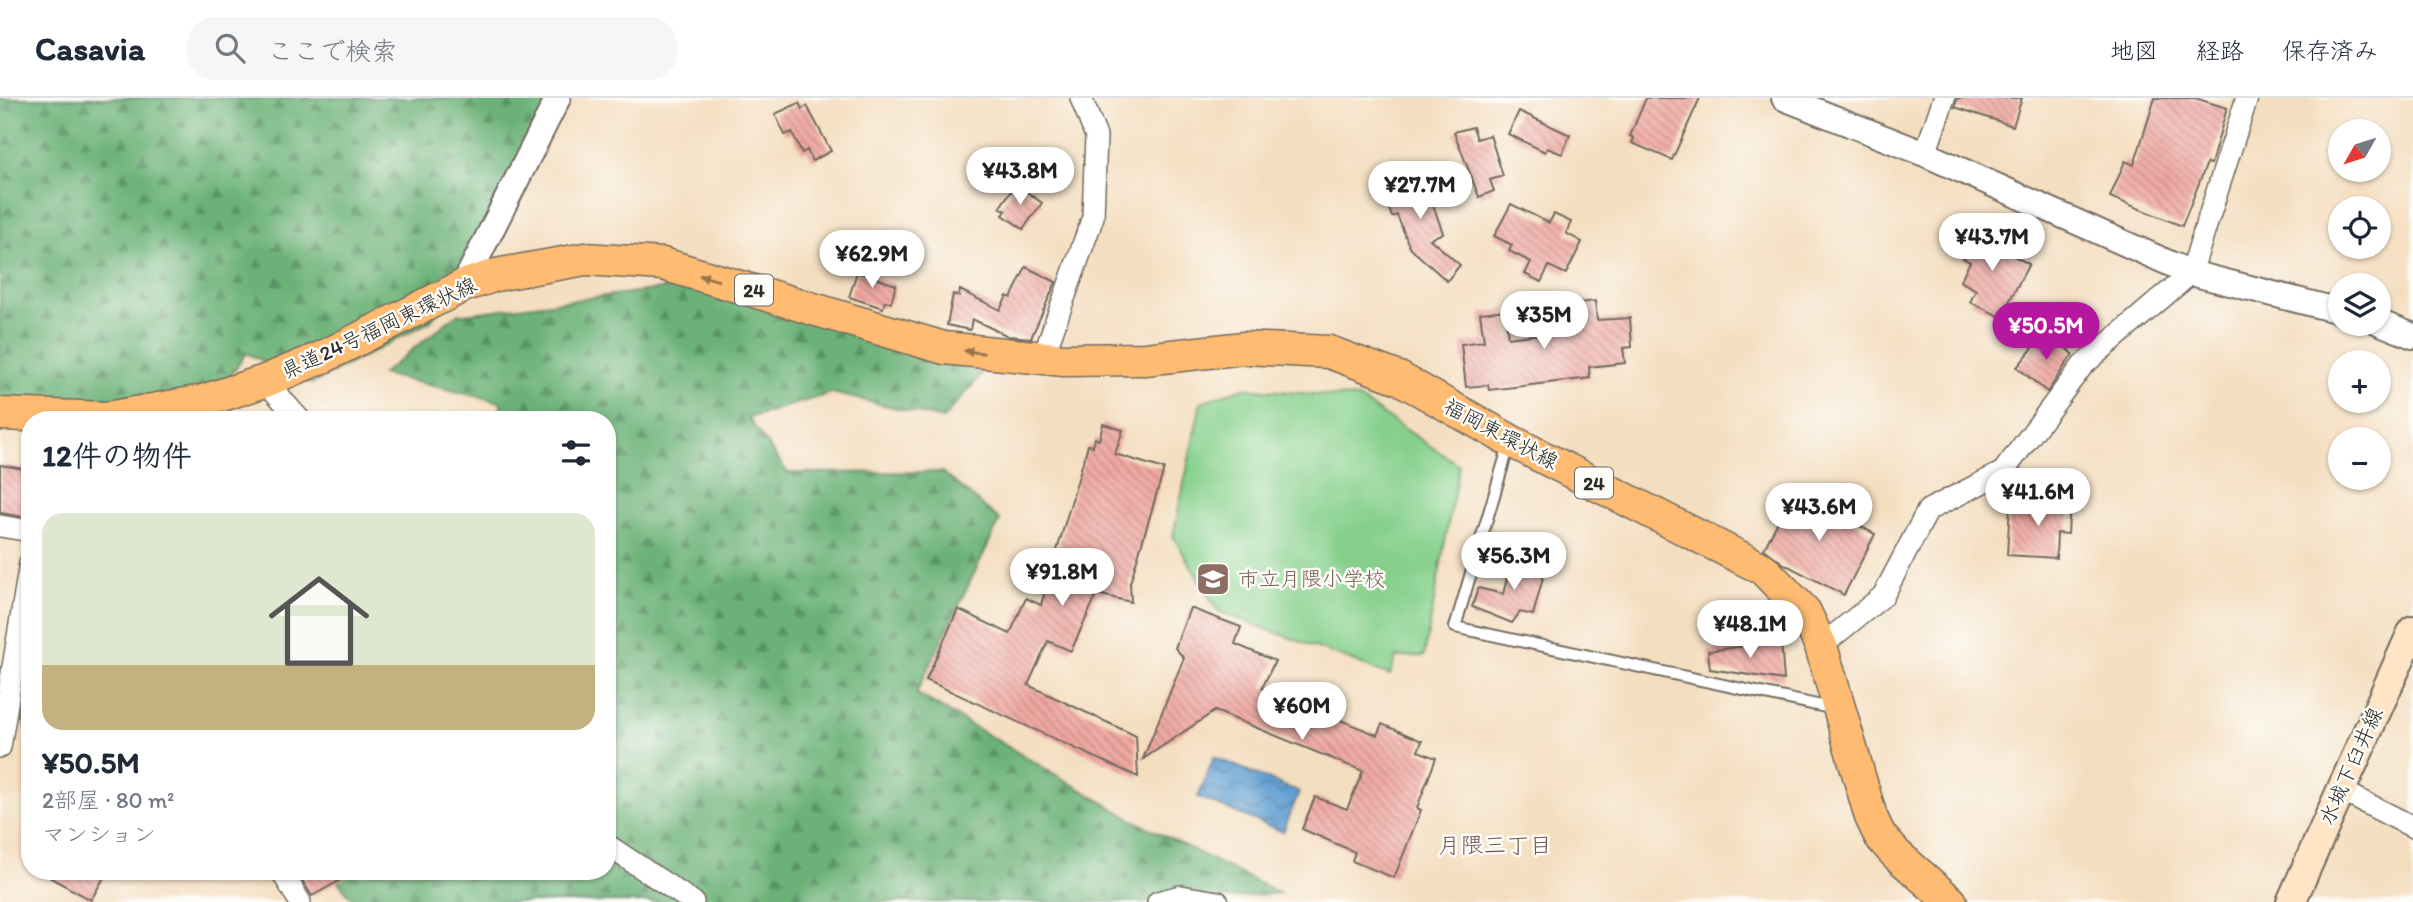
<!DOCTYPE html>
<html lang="ja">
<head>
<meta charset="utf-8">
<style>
	body { margin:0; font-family:Itim,"Klee One",sans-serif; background:#f6f6f7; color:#1f2937; height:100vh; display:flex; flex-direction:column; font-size:26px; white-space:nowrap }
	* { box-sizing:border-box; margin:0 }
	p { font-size:23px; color:#747a83 }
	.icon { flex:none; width:38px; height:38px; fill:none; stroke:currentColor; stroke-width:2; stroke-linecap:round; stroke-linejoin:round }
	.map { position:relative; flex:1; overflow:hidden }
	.side { position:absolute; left:21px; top:313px; width:595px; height:469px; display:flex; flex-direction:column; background:#fff; border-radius:28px; box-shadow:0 2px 5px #0004 }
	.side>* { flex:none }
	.needle { width:46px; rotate:231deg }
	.controls { position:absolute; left:2328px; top:21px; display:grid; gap:14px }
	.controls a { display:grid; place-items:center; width:63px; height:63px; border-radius:50%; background:#fff; box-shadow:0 2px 5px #0004; font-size:35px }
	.price { position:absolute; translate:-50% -60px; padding:0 16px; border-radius:24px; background:#fff; color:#222; font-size:23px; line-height:46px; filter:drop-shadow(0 2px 4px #0008) }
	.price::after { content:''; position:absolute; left:50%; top:42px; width:21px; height:16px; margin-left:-10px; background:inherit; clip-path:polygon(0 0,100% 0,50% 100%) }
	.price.active { background:#b5179e; color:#fff }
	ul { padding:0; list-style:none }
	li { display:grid; align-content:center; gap:14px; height:371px; padding:0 21px }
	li+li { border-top:2px solid #e0e1e3 }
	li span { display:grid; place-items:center; height:217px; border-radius:21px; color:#555 }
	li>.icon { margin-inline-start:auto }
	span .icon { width:126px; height:126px; fill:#fffc; stroke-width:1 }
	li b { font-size:30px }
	h2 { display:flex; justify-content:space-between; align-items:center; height:84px; padding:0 21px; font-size:30px }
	header { display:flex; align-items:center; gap:42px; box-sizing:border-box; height:98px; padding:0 35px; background:#fff; border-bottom:2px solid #e0e1e3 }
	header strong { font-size:33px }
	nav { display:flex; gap:38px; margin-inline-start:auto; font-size:24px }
	.search { width:490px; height:63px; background:#f6f6f7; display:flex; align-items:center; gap:18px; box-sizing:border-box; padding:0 24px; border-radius:28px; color:#747a83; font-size:26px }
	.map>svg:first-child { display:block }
</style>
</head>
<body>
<header>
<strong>Casavia</strong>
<div class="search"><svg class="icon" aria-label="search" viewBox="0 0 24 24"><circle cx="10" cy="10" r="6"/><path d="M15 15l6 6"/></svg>ここで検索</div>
<nav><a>地図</a><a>経路</a><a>保存済み</a></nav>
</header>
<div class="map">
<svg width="2413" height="804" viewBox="0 0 2413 804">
	<defs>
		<pattern id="forest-firs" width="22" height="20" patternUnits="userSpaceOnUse" patternTransform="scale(1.75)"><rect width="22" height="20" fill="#6cb278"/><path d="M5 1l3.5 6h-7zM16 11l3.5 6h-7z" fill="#599163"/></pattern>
		<pattern id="water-waves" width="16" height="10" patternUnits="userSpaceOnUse" patternTransform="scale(1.75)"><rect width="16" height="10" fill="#619fd2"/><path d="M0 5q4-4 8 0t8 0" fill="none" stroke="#5082ab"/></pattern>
		<pattern id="building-back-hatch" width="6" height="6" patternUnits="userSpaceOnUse" patternTransform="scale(1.75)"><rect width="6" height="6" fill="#f0a8a2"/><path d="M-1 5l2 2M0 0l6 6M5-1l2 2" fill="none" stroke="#c38984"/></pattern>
	</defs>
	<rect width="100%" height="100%" fill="#fdfcf7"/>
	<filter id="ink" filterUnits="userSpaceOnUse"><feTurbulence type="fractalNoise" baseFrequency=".0143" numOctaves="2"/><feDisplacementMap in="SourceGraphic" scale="14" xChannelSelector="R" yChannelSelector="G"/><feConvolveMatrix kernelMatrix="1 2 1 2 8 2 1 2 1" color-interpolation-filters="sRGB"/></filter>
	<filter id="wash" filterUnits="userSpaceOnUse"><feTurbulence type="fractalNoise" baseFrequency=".00686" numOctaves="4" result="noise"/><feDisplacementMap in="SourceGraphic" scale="28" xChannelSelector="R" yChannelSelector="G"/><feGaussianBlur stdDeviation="1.57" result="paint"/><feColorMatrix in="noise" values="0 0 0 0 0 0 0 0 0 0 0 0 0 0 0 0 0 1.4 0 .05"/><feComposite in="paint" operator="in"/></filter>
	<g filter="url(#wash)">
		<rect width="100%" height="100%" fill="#f4dec0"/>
		<g fill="url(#forest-firs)" stroke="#4c6e52" stroke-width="2">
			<polygon points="0,0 568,0 431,223 312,286 246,255 209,311 0,315"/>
			<polygon points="700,186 982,276 943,321 832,295 748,320 788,375 942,374 1000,422 916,595 1135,723 1279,795 1190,804 355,804 330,774 607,774 607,322 501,322 501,304 382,276 456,217"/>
			<polygon points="30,576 30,635 18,616"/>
		</g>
		<polygon fill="#86d08c" stroke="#587e5c" stroke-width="2" points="1244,290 1358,300 1459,367 1424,558 1396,559 1390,577 1218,513 1173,438 1201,304"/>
		<polygon fill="url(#water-waves)" stroke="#46657e" stroke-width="2" points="1214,659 1299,694 1283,734 1198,699"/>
		<g id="blocks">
			<g fill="url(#building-back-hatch)">
				<polygon points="1646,0 1700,0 1672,62 1632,45 1634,40 1630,38"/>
				<polygon points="1957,0 2022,0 2013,28 1955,9"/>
				<polygon points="2155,0 2195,0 2227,10 2211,66 2207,65 2182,128 2110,99 2125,63 2134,67"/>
				<polygon points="799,5 802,11 807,8 831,53 812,63 807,52 802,55 792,34 785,37 775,16"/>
				<polygon points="1519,13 1570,37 1562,56 1547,50 1545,54 1508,36"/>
				<polygon points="1473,29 1477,41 1490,37 1503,78 1490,82 1494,93 1479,99 1454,34"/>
				<polygon points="1420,75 1425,88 1431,86 1439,105 1433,107 1443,135 1430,141 1460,167 1447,183 1410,150 1397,117 1392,119 1381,90"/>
				<polygon points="1016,86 1042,105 1023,131 1003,117 1006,113 1000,109"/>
				<polygon points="1511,106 1549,125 1554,116 1571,124 1566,135 1582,144 1566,176 1549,168 1541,184 1525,176 1531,164 1509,153 1512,147 1494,138"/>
				<polygon points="1976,132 2015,152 2012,157 2029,166 2001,219 1970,204 1976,192 1960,183 1970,164 1961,159"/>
				<polygon points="1026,169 1056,184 1031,240 1008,238 972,221 970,232 947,227 953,196 959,198 960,192 1000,212 1007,198 1011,200"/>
				<polygon points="857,174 896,187 891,205 885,203 883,210 849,199"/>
				<polygon points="1595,203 1597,222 1630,220 1632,249 1623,250 1625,265 1589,269 1590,280 1489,292 1488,287 1466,289 1461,246 1484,243 1480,215 1505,212 1508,240 1574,232 1571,206"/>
				<polygon points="2046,234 2073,256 2047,294 2017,269"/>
				<polygon points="1103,326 1123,332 1115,356 1164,371 1130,485 1131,504 1097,496 1071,553 1048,543 1028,587 1136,638 1138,679 926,582 958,511 1010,536 1026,500 1041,507 1088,347 1093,348 1095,340 1099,342"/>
				<polygon points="0,367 30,372 30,420 0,415"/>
				<polygon points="1793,394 1875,436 1844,497 1784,466 1764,451"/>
				<polygon points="2039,400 2070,402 2068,436 2057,435 2056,460 2007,457 2010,408 2038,409"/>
				<polygon points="1523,458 1541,464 1539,471 1545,472 1533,517 1520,514 1512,525 1472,509 1478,490 1503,496 1512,460 1522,463"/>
				<polygon points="1190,510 1241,529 1235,546 1275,563 1262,590 1377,637 1382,626 1422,643 1418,653 1436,660 1417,710 1421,712 1394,780 1352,763 1355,754 1302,731 1315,699 1347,711 1363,673 1215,613 1143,661 1184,560 1175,550"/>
				<polygon points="1781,543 1784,582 1710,571 1708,553"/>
				<polygon points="40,774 107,774 91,802"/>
				<polygon points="316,774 355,774 312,798 302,782"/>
			</g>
		</g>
	</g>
	<g filter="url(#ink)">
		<use href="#blocks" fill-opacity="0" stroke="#716a5f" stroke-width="2"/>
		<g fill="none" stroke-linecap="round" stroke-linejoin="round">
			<g stroke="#716a5f" stroke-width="14">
				<polyline id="service" points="1509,347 1455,529 1835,611"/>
			</g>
			<g stroke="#716a5f" stroke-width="24">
				<g id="minor">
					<polyline points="1925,56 1944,0"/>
					<polyline points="1042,262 1093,119 1096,38 1081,0"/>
					<polyline points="265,283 300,322"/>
					<polyline points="0,428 30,433"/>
					<polyline points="1821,548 1883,498 1928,412 2003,374 2083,267 2191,175 2247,0"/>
					<polyline points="0,649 30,465"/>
					<polyline points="2340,692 2413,729"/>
					<polyline points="607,747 693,804"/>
					<polyline points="282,774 300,804"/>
					<polyline points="1158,804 1181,798 1218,804"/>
				</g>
			</g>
			<g stroke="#716a5f" stroke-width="28">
				<g id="tertiary">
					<polyline points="1784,0 1925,56 2191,175 2340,213"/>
					<polyline points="463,188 558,0"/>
					<polyline points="2378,224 2413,238"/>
				</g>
			</g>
			<g stroke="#716a5f" stroke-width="32">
				<polyline id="secondary" points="2291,804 2413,532"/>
			</g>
			<g stroke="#716a5f" stroke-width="35">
				<polyline id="primary" points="0,316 107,320 203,303 265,283 325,258 463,188 496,177 585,161 663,166 944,250 1064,262 1145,261 1244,250 1329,254 1399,280 1511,343 1763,471 1805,514 1821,548 1871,719 1880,738 1896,756 1951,804"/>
			</g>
			<use href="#service" stroke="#fff" stroke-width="10"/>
			<use href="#minor" stroke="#fff" stroke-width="21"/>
			<use href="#tertiary" stroke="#fff" stroke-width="24"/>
			<use href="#secondary" stroke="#ffe4c6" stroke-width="28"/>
			<use href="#primary" stroke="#febb71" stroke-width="32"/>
		</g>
		<defs><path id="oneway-solid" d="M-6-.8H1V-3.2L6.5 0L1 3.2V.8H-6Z" transform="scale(1.75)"/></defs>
		<g fill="#94734e">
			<use href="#oneway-solid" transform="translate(709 180) rotate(-164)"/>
			<use href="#oneway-solid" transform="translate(974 254) rotate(-173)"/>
		</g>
	</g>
	<defs>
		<g id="school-square" transform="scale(1.75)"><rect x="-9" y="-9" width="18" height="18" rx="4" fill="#8d6e63" stroke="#fdfcf7"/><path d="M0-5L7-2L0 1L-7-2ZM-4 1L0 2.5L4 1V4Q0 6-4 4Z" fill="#fff"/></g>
	</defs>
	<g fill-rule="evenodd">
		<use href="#school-square" x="1213" y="481"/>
	</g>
	<g text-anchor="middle" stroke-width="5" stroke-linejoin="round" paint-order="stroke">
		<g fill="#fdfcf7" stroke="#6a6a68" stroke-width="2">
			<rect x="735" y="176.5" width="38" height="31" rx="5"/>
			<rect x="1575" y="369.5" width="38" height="31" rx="5"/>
		</g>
		<g font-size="19" font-weight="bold" fill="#2b2b2b">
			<text x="754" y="199">24</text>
			<text x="1594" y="392">24</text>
		</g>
		<g font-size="21" fill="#2b2b2b" stroke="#fdfcf7">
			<text transform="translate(379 230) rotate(-25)" y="7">県道24号福岡東環状線</text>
			<text transform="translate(1501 336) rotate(28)" y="7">福岡東環状線</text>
			<text transform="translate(2351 668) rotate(-66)" y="7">水城下臼井線</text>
		</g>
		<g font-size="21" fill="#785e54" stroke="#fdfcf7" text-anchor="start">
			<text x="1238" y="488">市立月隈小学校</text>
		</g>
		<g font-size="23" fill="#705755" stroke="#fdfcf7">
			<text x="1495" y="755">月隈三丁目</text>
		</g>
	</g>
</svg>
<div class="controls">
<a><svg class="needle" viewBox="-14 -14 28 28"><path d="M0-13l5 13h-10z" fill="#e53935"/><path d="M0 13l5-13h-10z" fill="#747a83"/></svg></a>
<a><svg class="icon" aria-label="locate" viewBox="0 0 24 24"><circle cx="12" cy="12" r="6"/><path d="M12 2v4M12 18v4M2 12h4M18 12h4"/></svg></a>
<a><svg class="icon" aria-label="layers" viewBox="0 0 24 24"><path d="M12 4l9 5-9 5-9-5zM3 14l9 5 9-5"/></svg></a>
<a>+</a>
<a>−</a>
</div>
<b class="price" style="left:1020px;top:109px">¥43.8M</b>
<b class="price" style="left:1420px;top:123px">¥27.7M</b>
<b class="price" style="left:1992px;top:175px">¥43.7M</b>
<b class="price" style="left:872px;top:192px">¥62.9M</b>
<b class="price" style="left:1544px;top:253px">¥35M</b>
<b class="price active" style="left:2046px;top:264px">¥50.5M</b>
<b class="price" style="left:2038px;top:430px">¥41.6M</b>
<b class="price" style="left:1819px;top:445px">¥43.6M</b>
<b class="price" style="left:1514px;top:494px">¥56.3M</b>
<b class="price" style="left:1062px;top:510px">¥91.8M</b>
<b class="price" style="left:1750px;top:562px">¥48.1M</b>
<b class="price" style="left:1302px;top:644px">¥60M</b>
<section class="side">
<h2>12件の物件<svg class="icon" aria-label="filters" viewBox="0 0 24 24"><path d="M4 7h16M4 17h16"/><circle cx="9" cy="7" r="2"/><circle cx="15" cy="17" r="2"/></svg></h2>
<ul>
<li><span style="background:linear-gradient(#dfe7d0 70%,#c2b280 0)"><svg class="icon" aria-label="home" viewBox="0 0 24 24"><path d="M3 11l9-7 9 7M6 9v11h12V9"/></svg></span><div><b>¥50.5M</b><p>2部屋 · 80 m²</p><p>マンション</p></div></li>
</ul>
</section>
</div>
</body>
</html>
